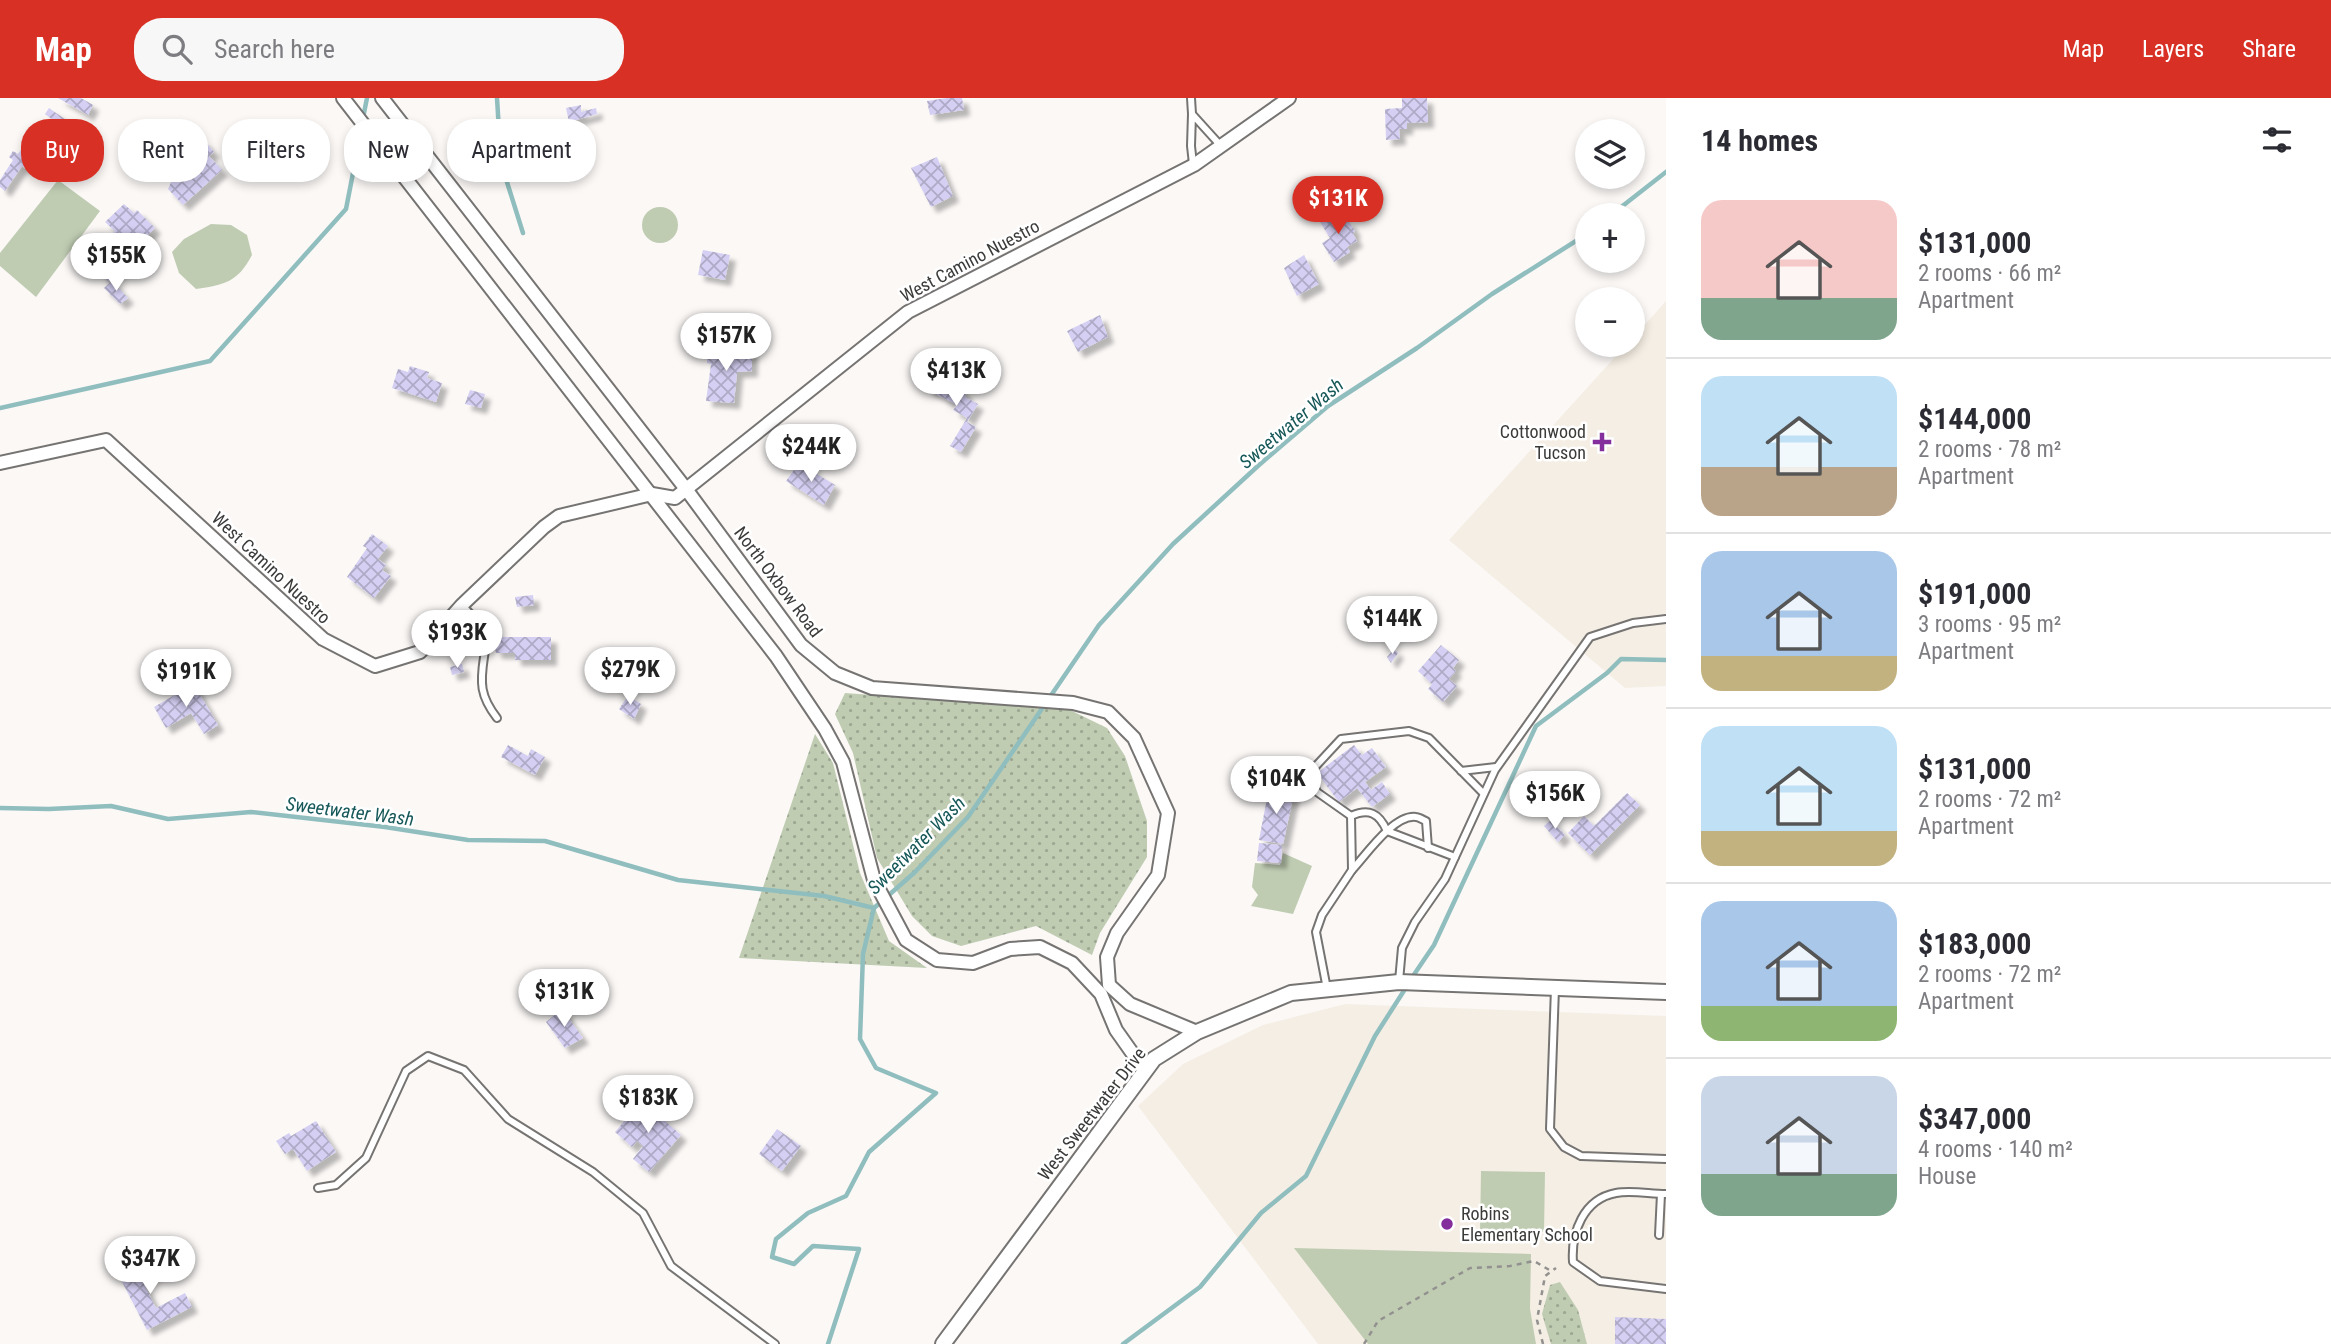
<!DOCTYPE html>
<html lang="en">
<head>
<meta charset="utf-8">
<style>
	body { margin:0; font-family:"Roboto Condensed",sans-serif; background:#f7f7f7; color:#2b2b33; height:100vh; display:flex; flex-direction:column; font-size:26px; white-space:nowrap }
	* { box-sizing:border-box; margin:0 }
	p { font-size:23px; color:#7c7c81 }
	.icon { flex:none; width:38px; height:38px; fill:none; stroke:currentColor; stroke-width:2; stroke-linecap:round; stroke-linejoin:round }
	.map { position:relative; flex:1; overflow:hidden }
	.drawer { display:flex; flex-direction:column; background:#fff; width:665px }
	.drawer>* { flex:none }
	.hud { position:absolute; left:21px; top:21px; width:665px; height:63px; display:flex; gap:14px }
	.controls { position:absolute; left:1575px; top:21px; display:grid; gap:14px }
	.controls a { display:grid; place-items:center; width:70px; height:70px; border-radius:50%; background:#fff; box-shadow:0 4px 10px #0003; font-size:35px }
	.price { position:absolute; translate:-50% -60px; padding:0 16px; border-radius:24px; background:#fff; color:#222; font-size:23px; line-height:46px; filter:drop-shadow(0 2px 4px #0008) }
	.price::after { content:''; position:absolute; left:50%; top:42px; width:21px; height:16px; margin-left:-10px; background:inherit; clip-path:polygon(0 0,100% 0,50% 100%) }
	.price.current { background:#d93025; color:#fff }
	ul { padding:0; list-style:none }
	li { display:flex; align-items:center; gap:21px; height:175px; padding:0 35px }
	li+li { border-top:2px solid #e1e1e2 }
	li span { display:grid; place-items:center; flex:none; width:196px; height:140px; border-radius:21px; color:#555 }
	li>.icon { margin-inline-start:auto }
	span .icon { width:84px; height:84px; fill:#fffc; stroke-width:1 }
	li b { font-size:30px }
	h2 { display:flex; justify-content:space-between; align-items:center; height:84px; padding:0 35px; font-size:30px }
	.pill { padding:0 24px; border-radius:28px; background:#fff; box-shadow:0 4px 10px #0003; font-size:24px; line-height:63px }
	.pill.current { background:#d93025; color:#fff }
	header { display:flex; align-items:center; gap:42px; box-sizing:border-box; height:98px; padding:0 35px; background:#d93025; color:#fff }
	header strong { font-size:33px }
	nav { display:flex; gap:38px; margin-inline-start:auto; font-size:24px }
	.search { width:490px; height:63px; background:#f7f7f7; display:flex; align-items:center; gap:18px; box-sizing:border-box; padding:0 24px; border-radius:28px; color:#7c7c81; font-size:26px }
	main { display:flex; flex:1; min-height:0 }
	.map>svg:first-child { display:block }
</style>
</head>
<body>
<header>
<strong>Map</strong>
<div class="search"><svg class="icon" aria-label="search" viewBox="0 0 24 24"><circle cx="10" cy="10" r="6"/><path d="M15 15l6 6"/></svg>Search here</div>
<nav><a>Map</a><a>Layers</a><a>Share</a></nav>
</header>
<main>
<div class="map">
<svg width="1666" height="1246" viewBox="0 0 1666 1246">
	<defs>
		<pattern id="park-dots" width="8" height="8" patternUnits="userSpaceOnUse" patternTransform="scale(1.75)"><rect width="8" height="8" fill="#bfccb2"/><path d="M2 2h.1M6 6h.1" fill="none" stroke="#9ca792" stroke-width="1.8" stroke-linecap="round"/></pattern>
		<pattern id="building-cross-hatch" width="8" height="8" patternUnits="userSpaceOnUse" patternTransform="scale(1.75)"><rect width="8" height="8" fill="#d5d0f3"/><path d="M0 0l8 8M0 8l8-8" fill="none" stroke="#aeaac6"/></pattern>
		<filter id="shadow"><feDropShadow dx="6" dy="6" stdDeviation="2" flood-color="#0004"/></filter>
	</defs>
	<rect width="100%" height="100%" fill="#fbf8f6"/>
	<g fill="#f5eee4">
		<polygon points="1666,203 1666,588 1625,590 1449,442 1626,247 1633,247 1633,240"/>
		<polygon points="1345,906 1666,918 1666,1246 1318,1246 1138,1008 1183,966 1263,927"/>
	</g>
	<g fill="#bfccb2">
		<polygon points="58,82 100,113 36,199 0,168 0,155"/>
		<circle cx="660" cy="127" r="18"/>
		<path d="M211 126 231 127 247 137 252 157C238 184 224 187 196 191L179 175 172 154 184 141Z"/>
		<polygon points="1283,755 1312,768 1293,816 1251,808 1258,797 1252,789 1255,765 1280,767"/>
		<polygon points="1481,1073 1545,1074 1544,1134 1480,1134"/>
		<polygon points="1294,1150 1531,1156 1530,1211 1536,1246 1368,1246"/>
	</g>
	<g fill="url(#park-dots)">
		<polygon points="845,595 1070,612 1107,630 1125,658 1147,723 1147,759 1100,835 1092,857 1036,828 961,848 932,838 912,818 877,760 853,655 835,616"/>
		<polygon points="815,636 833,665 860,775 889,843 927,870 739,860"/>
		<polygon points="1560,1184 1578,1212 1587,1246 1551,1246 1542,1216 1550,1187"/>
	</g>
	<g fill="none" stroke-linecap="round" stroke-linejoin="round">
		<g stroke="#90bebe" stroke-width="4.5">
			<polyline points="497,0 501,65 523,135"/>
			<polyline points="363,20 367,0"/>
			<polyline points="1611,117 1666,74"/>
			<polyline points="0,310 210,263 346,111 362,29"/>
			<polyline points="0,710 49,711 111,708 168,721 251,714 385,729 468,742 545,743 678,782 824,798 874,810 914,775 968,719 1099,527 1173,446 1259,367 1328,308 1417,250 1492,196 1587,136"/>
			<polyline points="1411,881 1434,847 1536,628 1607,575 1621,561 1666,562"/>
			<polyline points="828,1246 859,1151 813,1148 794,1166 772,1159 776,1141 808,1115 846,1098 869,1054 936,995 876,970 860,941 863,856 874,810"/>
			<polyline points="1123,1246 1200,1189 1261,1115 1306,1078 1375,938 1407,888"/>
		</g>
	</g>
	<g fill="url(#building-cross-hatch)" filter="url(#shadow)">
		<polygon points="58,0 81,0 93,7 88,17"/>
		<polygon points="947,0 962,0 964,12 930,17 927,3"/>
		<polygon points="1402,0 1427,0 1428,24 1407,25 1407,31 1399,31 1400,41 1386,42 1385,11 1402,10"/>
		<polygon points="581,7 581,14 596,10 597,16 569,24 566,10"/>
		<polygon points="49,10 69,24 65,31 45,16"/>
		<polygon points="34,33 58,49 42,71 31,64 26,71 22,68 5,93 0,89 0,82 13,62 9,59 13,53 18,56"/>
		<polygon points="204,42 214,54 209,58 222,72 183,107 168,91 172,82 183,73 187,78 198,68 195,65 202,59 194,51"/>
		<polygon points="937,59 953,98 931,109 911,70"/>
		<polygon points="124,106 134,115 137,112 155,130 127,158 108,140 115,133 105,124"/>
		<polygon points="1338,113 1344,124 1348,122 1355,133 1353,136 1357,143 1347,149 1350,154 1334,164 1322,145 1330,140 1320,124"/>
		<polygon points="703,152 730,157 725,182 698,177"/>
		<polygon points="1304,157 1319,186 1297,198 1284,170"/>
		<polygon points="107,164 116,174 108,184 99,172"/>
		<polygon points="112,183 128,200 120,206 104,190"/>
		<polygon points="1100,217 1108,239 1078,254 1067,233"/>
		<polygon points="707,249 733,254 752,252 752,273 737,274 734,305 706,303 711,266 707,265"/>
		<polygon points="410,268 429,274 427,280 442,285 436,304 392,290 398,271 408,274"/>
		<polygon points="936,274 945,280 943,284 950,289 952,286 967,295 965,299 978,306 967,324 976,329 961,354 950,348 967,320 953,312 957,307 926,291"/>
		<polygon points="470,292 485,296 481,310 465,306"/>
		<polygon points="799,365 835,387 824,407 786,383"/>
		<polygon points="372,436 388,448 378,461 386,467 382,472 391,478 374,500 347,479 367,450 363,448"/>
		<polygon points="533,497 534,507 517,509 515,499"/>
		<polygon points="492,539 551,539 551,562 515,562 515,555 496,555"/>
		<polygon points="1441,547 1459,562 1453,570 1456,573 1449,581 1457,588 1443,604 1428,591 1432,586 1418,573"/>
		<polygon points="1394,551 1398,555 1391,565 1387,559"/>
		<polygon points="462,566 464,574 452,577 450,569"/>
		<polygon points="192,583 218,627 204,636 191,615 166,630 154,609 178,595 176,592"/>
		<polygon points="628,598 641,606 634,621 619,611"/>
		<polygon points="508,647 528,658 531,651 545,659 535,677 501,659"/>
		<polygon points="1354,647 1362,657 1372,650 1386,669 1365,684 1371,692 1382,684 1390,696 1372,709 1357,690 1339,704 1317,675"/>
		<polygon points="1269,690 1294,695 1283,746 1259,742"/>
		<polygon points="1627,695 1640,707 1590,757 1568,735 1584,718 1594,728"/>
		<polygon points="1551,722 1565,737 1558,744 1544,728"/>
		<polygon points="1259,745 1282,747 1281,765 1257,763"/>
		<polygon points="562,911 583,940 565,950 546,924"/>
		<polygon points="642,1003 681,1037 649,1074 633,1061 643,1048 637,1043 632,1049 615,1034"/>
		<polygon points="316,1023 336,1054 307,1073 293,1051 285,1056 276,1043 289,1035 291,1038"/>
		<polygon points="777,1031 801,1048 782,1073 759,1056"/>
		<polygon points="153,1159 160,1172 142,1182 156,1210 185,1195 192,1209 147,1232 118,1176"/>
		<polygon points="1615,1219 1666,1221 1666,1246 1615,1246"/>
	</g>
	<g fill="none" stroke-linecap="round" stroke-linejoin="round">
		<g stroke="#767472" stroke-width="10">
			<g id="service">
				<polyline points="1191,0 1192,16"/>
				<polyline points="1193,66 1191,48 1192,16 1221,48"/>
				<path d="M462 507C470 516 482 526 485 537 487 543 485 553 484 559 480 585 480 598 497 620"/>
				<polyline points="1461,673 1496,669"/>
				<polyline points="1351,718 1317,694 1313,685 1315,669 1341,641 1409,633 1429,640 1483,695"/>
				<path d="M1352 772C1366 757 1394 716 1416 719 1419 719 1423 722 1426 723L1428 750"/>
				<polyline points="1399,883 1402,850 1415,824 1445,781 1495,672 1590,539 1633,525 1666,521"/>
				<polyline points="1555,890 1550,1031 1564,1049 1581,1058 1666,1061"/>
				<path d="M1327 891 1316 834 1322 817 1352 772 1351 718C1369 710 1379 715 1387 733L1455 759"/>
				<polyline points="318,1090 336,1087 366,1060 406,973 428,958 464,972 508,1021 593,1074 643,1115 671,1168 775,1246"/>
				<path d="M1666 1096C1650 1096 1631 1092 1616 1095 1583 1101 1571 1135 1573 1164L1600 1183 1666 1191"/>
				<polyline points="1659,1137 1661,1096"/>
			</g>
		</g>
		<g stroke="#767472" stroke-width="16">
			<g id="minor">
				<polyline points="343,0 776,558 825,631 843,664 874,782 906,842 937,862 973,865 1010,851 1040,849 1072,865 1101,896 1116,932 1145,973"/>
				<polyline points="382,0 686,391 801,547 835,575 872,590 1073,605 1108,614 1134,640 1168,715 1158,777 1117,835 1107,859 1109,887 1130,906 1197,934"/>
				<polyline points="0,365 106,342 323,541 375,568 420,554 462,507 544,429 559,418 652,396 675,400 908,214 1194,67 1289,0"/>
			</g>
		</g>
		<g stroke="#767472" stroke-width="18">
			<polyline id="tertiary" points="943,1246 1154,961 1197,934 1291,895 1399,884 1666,894"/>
		</g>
		<g stroke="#92918f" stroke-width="2.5" stroke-dasharray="5 5" stroke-linecap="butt">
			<polyline points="1364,1246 1378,1223 1470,1170 1510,1168 1534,1163 1551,1173"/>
			<polyline points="1543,1246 1537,1222 1545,1178 1556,1170"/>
		</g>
		<use href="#service" stroke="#fff" stroke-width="6"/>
		<use href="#minor" stroke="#fff" stroke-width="12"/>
		<use href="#tertiary" stroke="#fff" stroke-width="14"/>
	</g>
	<g fill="#832e9c" stroke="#fff" stroke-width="2.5">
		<path d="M1598.5 333.5h7v7h7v7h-7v7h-7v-7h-7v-7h7z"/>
		<circle cx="1447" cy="1126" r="7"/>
	</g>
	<g text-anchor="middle" stroke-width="5" stroke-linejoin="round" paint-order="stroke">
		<g font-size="18" fill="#3b3b39" stroke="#fff">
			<text transform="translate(970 163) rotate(-28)" y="6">West Camino Nuestro</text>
			<text transform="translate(271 470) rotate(43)" y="6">West Camino Nuestro</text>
			<text transform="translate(778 484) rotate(53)" y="6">North Oxbow Road</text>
			<text transform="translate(1092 1016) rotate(-52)" y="6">West Sweetwater Drive</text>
		</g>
		<g font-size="18" fill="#3b3b39" stroke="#fff" text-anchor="end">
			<text x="1586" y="340">Cottonwood<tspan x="1586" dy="21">Tucson</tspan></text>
			<text x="1461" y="1122" text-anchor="start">Robins<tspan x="1461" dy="21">Elementary School</tspan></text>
		</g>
		<g font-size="19" font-style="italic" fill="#175859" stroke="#fff">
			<text transform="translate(1291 325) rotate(-40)" y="7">Sweetwater Wash</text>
			<text transform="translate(350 713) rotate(7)" y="7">Sweetwater Wash</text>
			<text transform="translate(916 747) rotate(-45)" y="7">Sweetwater Wash</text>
		</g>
	</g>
</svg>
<div class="controls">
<a><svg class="icon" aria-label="layers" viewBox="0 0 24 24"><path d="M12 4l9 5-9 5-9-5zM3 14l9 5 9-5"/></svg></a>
<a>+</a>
<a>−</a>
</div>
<b class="price current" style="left:1338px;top:138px">$131K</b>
<b class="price" style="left:116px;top:195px">$155K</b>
<b class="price" style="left:726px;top:275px">$157K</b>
<b class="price" style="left:956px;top:310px">$413K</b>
<b class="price" style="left:811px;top:386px">$244K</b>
<b class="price" style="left:1392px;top:558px">$144K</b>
<b class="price" style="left:457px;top:572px">$193K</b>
<b class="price" style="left:630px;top:609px">$279K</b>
<b class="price" style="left:186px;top:611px">$191K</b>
<b class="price" style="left:1276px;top:718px">$104K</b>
<b class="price" style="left:1555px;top:733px">$156K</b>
<b class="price" style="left:564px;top:931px">$131K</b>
<b class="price" style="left:648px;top:1037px">$183K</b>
<b class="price" style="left:150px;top:1198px">$347K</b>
<div class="hud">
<a class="pill current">Buy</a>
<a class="pill">Rent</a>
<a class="pill">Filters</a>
<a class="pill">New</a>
<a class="pill">Apartment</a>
</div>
</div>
<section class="drawer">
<h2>14 homes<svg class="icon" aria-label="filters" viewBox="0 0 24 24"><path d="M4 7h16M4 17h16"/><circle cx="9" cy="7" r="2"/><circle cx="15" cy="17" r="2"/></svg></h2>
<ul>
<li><span style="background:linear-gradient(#f6c9c9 70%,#7fa58c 0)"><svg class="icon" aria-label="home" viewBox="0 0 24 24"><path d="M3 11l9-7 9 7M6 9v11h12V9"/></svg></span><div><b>$131,000</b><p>2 rooms · 66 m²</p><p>Apartment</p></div></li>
<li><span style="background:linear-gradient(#bfe0f5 65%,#b9a48a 0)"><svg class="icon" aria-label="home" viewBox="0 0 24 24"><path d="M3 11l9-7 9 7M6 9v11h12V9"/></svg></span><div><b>$144,000</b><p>2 rooms · 78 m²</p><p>Apartment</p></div></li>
<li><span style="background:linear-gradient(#a9c7e8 75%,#c2b280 0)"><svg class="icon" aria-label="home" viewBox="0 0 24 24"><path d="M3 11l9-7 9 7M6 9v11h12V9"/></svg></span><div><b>$191,000</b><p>3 rooms · 95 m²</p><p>Apartment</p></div></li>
<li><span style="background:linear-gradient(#bfe0f5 75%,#c2b280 0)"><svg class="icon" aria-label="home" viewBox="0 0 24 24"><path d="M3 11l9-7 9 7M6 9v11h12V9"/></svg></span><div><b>$131,000</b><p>2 rooms · 72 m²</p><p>Apartment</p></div></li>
<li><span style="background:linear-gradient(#a9c7e8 75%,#8fb573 0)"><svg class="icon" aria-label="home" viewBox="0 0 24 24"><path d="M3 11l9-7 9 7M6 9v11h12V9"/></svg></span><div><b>$183,000</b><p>2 rooms · 72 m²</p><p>Apartment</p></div></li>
<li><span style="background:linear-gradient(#c9d6e8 70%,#7fa58c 0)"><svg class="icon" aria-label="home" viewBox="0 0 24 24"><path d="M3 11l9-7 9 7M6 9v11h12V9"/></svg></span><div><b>$347,000</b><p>4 rooms · 140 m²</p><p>House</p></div></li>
</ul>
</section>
</main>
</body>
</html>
